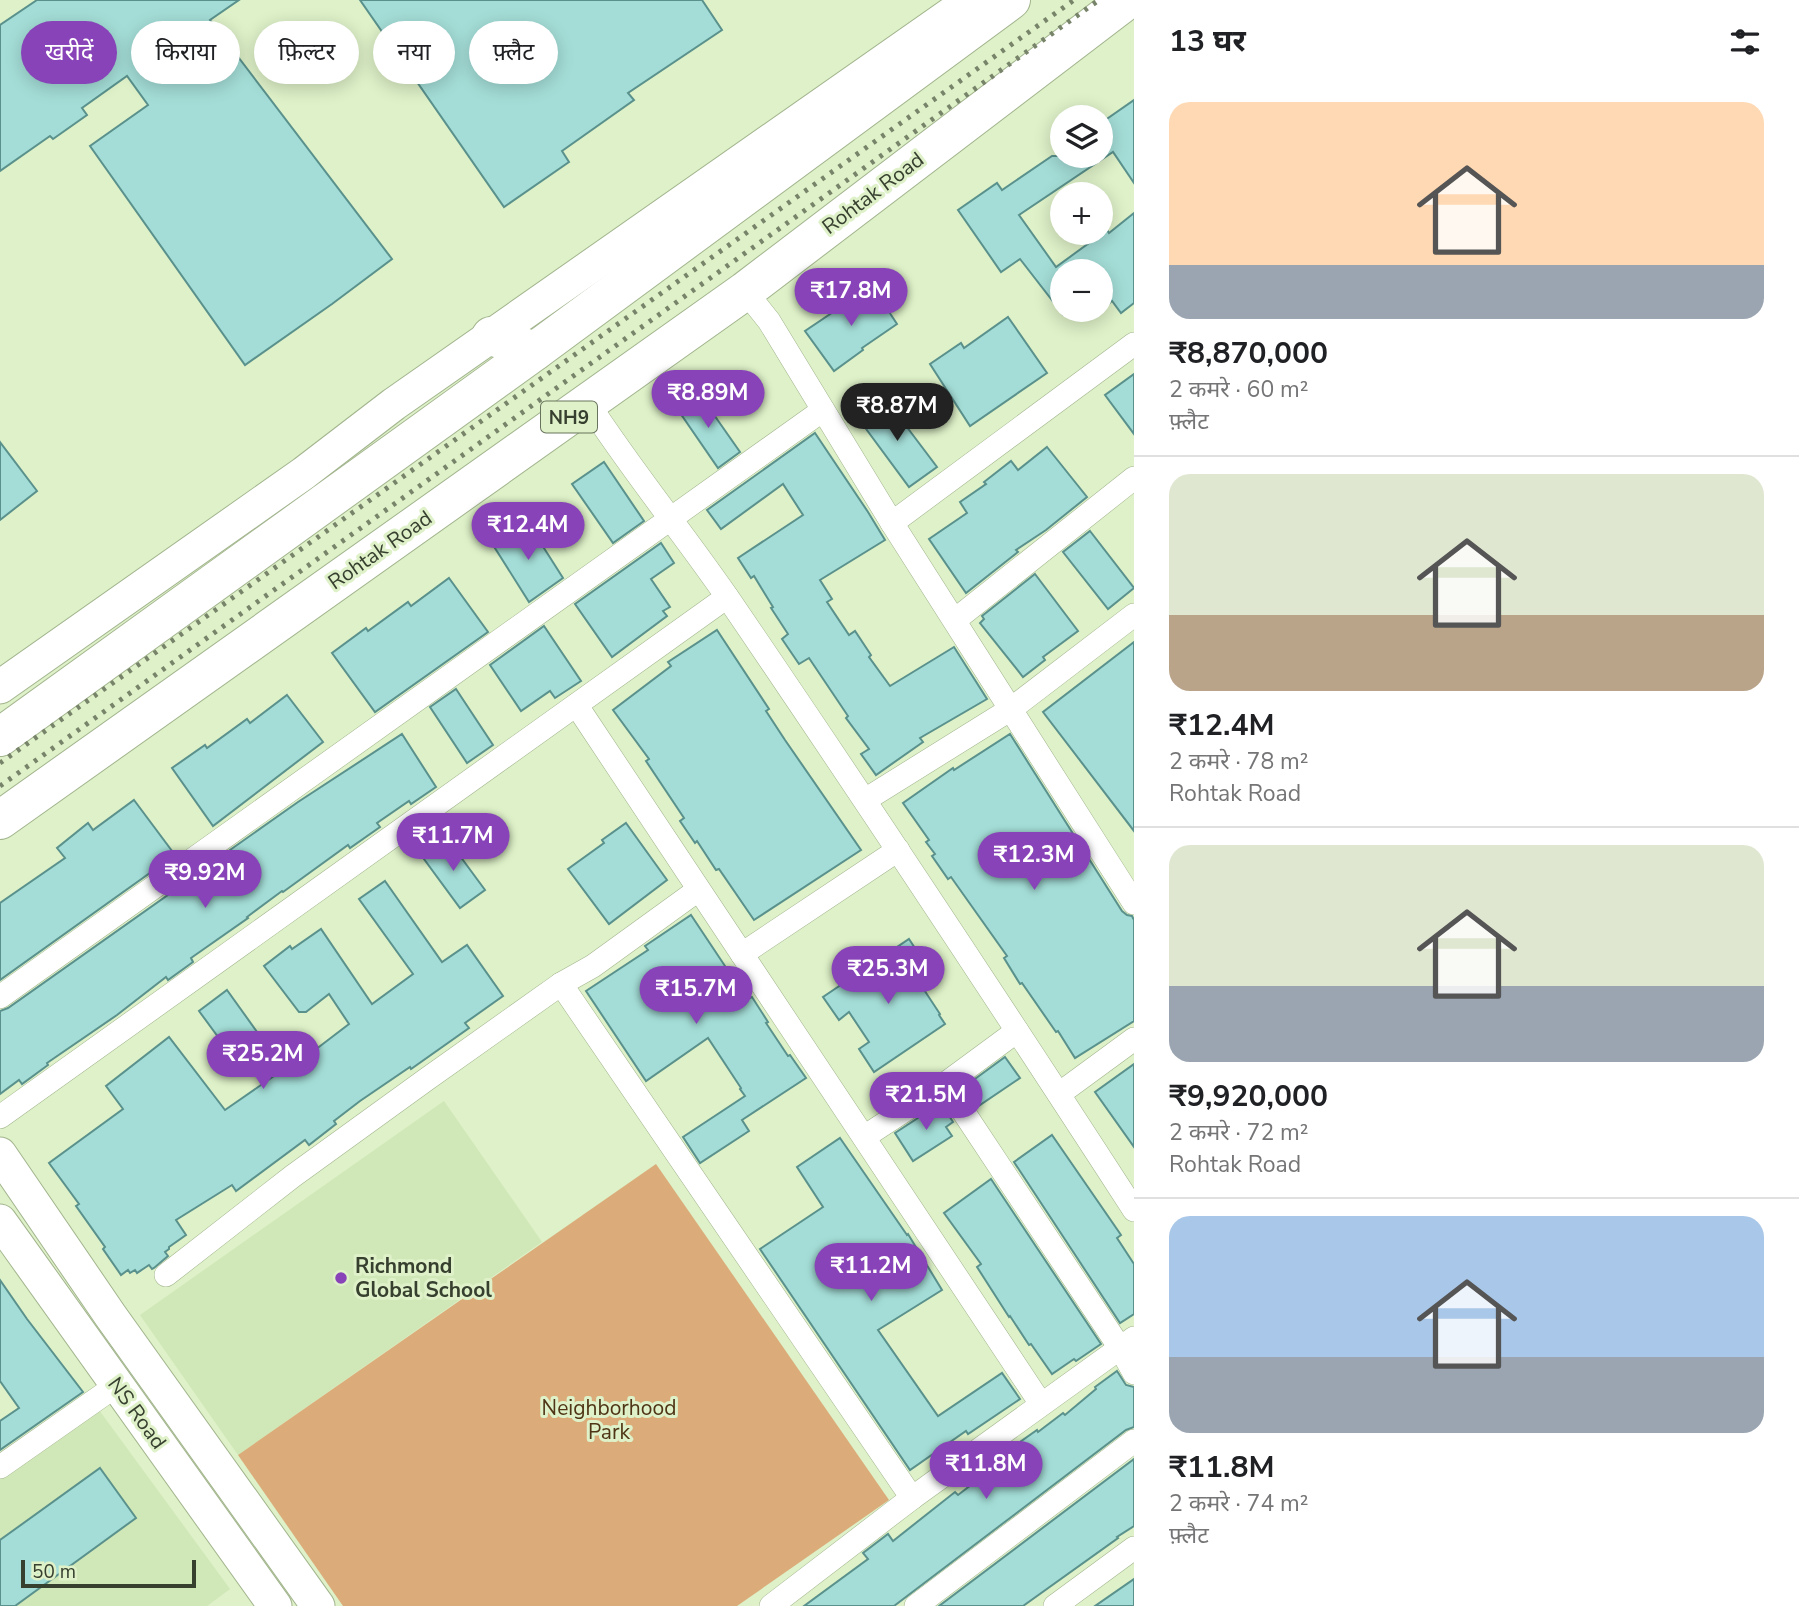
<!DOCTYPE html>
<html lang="hi">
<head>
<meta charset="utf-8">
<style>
	body { margin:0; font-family:"Nunito Sans","Noto Sans Devanagari",sans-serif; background:#f6f6f6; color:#202124; height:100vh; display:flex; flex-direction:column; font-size:26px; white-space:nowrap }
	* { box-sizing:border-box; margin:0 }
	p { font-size:23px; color:#757577 }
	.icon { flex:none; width:38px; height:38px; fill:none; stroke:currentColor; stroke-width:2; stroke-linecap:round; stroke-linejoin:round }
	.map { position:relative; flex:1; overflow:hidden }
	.side { display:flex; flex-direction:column; background:#fff; width:665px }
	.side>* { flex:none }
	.guide { position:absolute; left:21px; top:21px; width:665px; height:63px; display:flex; gap:14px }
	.controls { position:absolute; left:1050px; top:105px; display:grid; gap:14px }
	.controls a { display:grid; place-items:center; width:63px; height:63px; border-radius:50%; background:#fff; box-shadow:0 4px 18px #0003; font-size:35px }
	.scale { position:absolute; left:21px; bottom:18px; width:175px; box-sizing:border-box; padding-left:7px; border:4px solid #373f2f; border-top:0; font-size:19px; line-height:24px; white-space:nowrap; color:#373f2f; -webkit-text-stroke:5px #def1c8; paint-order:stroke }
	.price { position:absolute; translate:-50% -60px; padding:0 16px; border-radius:24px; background:#8743b7; color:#fff; font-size:23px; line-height:46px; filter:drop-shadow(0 2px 4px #0008) }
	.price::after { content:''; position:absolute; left:50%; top:42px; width:21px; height:16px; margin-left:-10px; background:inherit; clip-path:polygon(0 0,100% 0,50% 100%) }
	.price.selected { background:#222; color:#fff }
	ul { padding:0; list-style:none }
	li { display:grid; align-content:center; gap:14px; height:371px; padding:0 35px }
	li+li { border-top:2px solid #e0e0e0 }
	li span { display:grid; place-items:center; height:217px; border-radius:21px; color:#555 }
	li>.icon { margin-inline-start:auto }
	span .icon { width:126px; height:126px; fill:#fffc; stroke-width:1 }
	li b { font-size:30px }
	h2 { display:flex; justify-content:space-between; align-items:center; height:84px; padding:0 35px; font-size:30px }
	.chip { padding:0 24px; border-radius:32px; background:#fff; box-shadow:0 4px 18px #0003; font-size:24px; line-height:63px }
	.chip.selected { background:#8743b7; color:#fff }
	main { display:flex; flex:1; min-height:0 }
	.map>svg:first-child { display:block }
</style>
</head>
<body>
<main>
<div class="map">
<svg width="1134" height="1606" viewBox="0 0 1134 1606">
	<rect width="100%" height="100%" fill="#def1c8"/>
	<g fill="#d0e7b7">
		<polygon points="444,1101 542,1242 238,1455 140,1315"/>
		<polygon points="96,1406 230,1589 207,1606 0,1606 0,1476"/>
	</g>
	<polygon fill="#dbac7a" points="656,1164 889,1500 737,1606 343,1606 238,1455"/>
	<g fill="#a4ddd7" stroke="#5a918c" stroke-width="2">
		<polygon points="37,0 239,0 210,20 392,259 332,304 245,365 90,146 148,105 127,76 82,108 87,115 53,139 50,136 0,171 0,25"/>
		<polygon points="360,0 702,0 722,30 628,93 634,100 562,151 569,162 504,207"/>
		<polygon points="1134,100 1134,183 1113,152 1019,215 1056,267 1107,230 1109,233 1134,213 1134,303 1121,313 1112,301 1101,310 1101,271 1059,271 1062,276 1062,313 1020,259 1001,272 958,210 997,183 1002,190 1052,156 1101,156 1101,123"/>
		<polygon points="872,286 897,324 862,348 863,350 834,371 805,331"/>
		<polygon points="1008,317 1047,373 970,426 930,364 961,343 964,348"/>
		<polygon points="1134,374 1134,434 1105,395"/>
		<polygon points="698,392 740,452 718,468 676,407"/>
		<polygon points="885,398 937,467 909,487 858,418"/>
		<polygon points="815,433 868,512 885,540 820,580 832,599 827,602 849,635 855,631 871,655 869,657 890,686 954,647 987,699 920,738 923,742 876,775 861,754 869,749 846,718 848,716 809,658 799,664 782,639 788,634 771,608 773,607 754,576 751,578 738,558 803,515 783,484 721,529 707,510"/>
		<polygon points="0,442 37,491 0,520"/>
		<polygon points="1047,447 1087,497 1046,530 1016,550 1018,552 966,593 929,539 967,513 960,502 986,484 984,482 1011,461 1018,470"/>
		<polygon points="604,462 644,521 613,543 572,484"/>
		<polygon points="528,523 563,578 529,602 493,545"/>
		<polygon points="1090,531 1134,588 1108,609 1063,552"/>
		<polygon points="661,543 674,563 651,579 670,607 663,611 667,616 612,657 575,604"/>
		<polygon points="1035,574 1078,631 1043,657 1045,660 1023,677 980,623 984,619 982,616"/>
		<polygon points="449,578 488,632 375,712 332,653 366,628 368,631 408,602 411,606"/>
		<polygon points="544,626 581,681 555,698 550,691 521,711 490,665"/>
		<polygon points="717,630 769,709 766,711 785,740 861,850 754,920 719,869 716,870 697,841 695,843 680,821 684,818 646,761 649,759 613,710 671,666 668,662"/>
		<polygon points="1134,642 1134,831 1043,712"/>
		<polygon points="456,689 493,745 467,763 430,707"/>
		<polygon points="287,695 323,742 213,826 172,768 205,745 207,748 247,719 250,723"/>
		<polygon points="402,734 436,787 411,804 409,801 377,823 380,827 350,848 348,845 283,892 282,891 247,917 248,918 191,958 193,962 168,980 166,977 117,1015 47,1063 48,1065 22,1084 19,1080 0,1094 0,1011 8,1008 192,878 194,881 232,853 230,850 298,802"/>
		<polygon points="1010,734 1122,911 1127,915 1132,916 1134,920 1134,1021 1075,1058 1058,1031 1056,1032 1022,983 1020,984 1004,958 1007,956 951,877 948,879 932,856 935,854 926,842 929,840 903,803 953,768 954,770"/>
		<polygon points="134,800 175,855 0,980 0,903 65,858 57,848 88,823 93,830"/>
		<polygon points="626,823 667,880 609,924 568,869 604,843 602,840"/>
		<polygon points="446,837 485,890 460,908 421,855"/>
		<polygon points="385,881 442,962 467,945 503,996 465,1023 469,1028 411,1069 410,1067 360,1101 334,1121 336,1124 309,1145 305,1140 236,1191 232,1185 176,1220 186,1235 169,1247 169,1249 165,1252 168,1256 154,1268 152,1269 149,1265 137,1273 135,1270 130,1273 128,1270 121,1275 103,1249 105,1247 76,1206 79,1204 49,1163 123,1109 106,1086 169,1037 225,1110 284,1069 286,1071 294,1066 349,1024 329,994 306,1012 299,1012 264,966 290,946 292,949 321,929 372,1004 413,974 359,899"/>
		<polygon points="691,915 731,975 733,974 750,998 752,997 768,1022 766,1023 788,1056 790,1055 806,1078 742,1120 749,1131 700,1163 683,1137 745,1096 740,1089 741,1088 708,1038 646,1081 586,991 648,950 645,946"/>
		<polygon points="909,939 924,962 911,970 940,1014 939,1015 945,1024 874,1072 859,1049 869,1042 849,1012 839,1020 823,997"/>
		<polygon points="227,990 265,1043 238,1064 199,1011"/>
		<polygon points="1005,1057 1020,1078 977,1107 964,1087"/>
		<polygon points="1134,1064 1134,1147 1095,1092"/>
		<polygon points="941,1103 953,1122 946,1127 952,1136 913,1161 895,1133"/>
		<polygon points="1052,1135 1121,1235 1117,1238 1134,1264 1134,1314 1120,1323 1014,1162"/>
		<polygon points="840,1138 907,1235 908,1234 942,1290 878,1330 938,1416 1002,1373 1020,1399 968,1434 966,1431 910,1470 760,1249 823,1207 797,1167"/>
		<polygon points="991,1179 1101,1344 1076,1361 1074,1359 1052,1374 1031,1344 1029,1345 1010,1316 1009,1317 977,1267 981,1264 944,1213"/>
		<polygon points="0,1280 27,1319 83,1392 0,1450 0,1421 19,1408 0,1381"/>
		<polygon points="1117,1371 1126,1385 1134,1387 1134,1427 1126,1430 894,1606 804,1606 868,1559 863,1553 888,1534 893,1541 955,1492 958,1495 988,1472 985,1468 1007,1451 1037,1430 1038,1432 1063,1413 1065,1415 1096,1389 1095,1387"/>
		<polygon points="1134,1459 1134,1526 1117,1537 1118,1538 1023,1606 939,1606"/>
		<polygon points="100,1468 136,1518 15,1606 0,1606 0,1540"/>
		<polygon points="1134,1579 1134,1606 1095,1606"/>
	</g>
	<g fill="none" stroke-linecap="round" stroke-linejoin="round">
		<g stroke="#a2b58e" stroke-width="24">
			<g id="street">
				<polyline points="745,291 769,321 892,523 1134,903"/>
				<path d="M588 403C632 471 684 534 730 601 867 802 1001 1005 1134 1210"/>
				<polyline points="892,523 1134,344"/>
				<polyline points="955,620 1134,478"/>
				<path d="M577 706C730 940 887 1171 1041 1404"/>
				<polyline points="865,800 1011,709 1134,615"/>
				<polyline points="742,954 898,850"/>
				<polyline points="561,984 912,1498"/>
				<polyline points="0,997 823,410"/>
				<polyline points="1017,1031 945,1084 1120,1348 1134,1373"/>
				<polyline points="1059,1094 1134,1039"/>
				<polyline points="0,1117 727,597"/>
				<polyline points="864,1137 945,1084"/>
				<polyline points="166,1275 293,1176 427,1079 561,984 593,966 698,890"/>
				<polyline points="0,1467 117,1385"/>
				<polyline points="771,1606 912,1498 1134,1338"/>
				<polyline points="916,1606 1134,1441"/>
				<polyline points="1055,1606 1134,1548"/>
			</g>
		</g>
		<g stroke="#a2b58e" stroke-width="35">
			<g id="secondary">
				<polyline points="0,687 304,473 394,404 971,0"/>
				<polyline points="0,1154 110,1315 318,1606"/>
				<polyline points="0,1221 275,1606"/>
			</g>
		</g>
		<g stroke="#a2b58e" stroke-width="40">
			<g id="highway">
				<polyline points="491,336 535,351"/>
				<polyline points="0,737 535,351 1011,0"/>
				<polyline points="0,820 745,291 1127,0"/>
			</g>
		</g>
		<use href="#street" stroke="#fff" stroke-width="23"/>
		<use href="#secondary" stroke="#fff" stroke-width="33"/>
		<use href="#highway" stroke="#fff" stroke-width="38"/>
		<g stroke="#78846a" stroke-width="5" stroke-dasharray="3.5 7" stroke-linecap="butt">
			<polyline points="0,763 1074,0"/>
			<polyline points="0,786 1099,0"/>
		</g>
	</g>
	<circle fill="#8743b7" stroke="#def1c8" stroke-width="2.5" cx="341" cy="1278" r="7"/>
	<g text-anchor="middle" stroke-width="6" stroke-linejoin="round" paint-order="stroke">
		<rect fill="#def1c8" stroke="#69745d" stroke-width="2" x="541" y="401.5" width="56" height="31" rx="5"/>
		<g font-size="19" font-weight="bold" fill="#373f2f">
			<text x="569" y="424">NH9</text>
		</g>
		<g font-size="21" fill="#373f2f" stroke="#def1c8">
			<text transform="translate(873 193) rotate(-37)" y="7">Rohtak Road</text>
			<text transform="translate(380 550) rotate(-35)" y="7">Rohtak Road</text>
			<text transform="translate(137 1413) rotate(54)" y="7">NS Road</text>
		</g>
		<g font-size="21" font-weight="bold" fill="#373f2f" stroke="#def1c8" text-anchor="start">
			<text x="355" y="1273">Richmond<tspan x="355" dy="24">Global School</tspan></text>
		</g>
		<g font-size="21" fill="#4f3516" stroke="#def1c8">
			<text x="609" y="1415">Neighborhood<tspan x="609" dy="24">Park</tspan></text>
		</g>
	</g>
</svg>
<div class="controls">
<a><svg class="icon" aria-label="layers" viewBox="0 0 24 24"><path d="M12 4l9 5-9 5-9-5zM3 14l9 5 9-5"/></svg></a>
<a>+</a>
<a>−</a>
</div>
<div class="scale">50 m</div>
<b class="price" style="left:851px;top:328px">₹17.8M</b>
<b class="price" style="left:708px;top:430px">₹8.89M</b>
<b class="price selected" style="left:897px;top:443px">₹8.87M</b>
<b class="price" style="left:528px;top:562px">₹12.4M</b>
<b class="price" style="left:453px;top:873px">₹11.7M</b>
<b class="price" style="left:1034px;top:892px">₹12.3M</b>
<b class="price" style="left:205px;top:910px">₹9.92M</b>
<b class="price" style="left:888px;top:1006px">₹25.3M</b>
<b class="price" style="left:696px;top:1026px">₹15.7M</b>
<b class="price" style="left:263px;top:1091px">₹25.2M</b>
<b class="price" style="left:926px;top:1132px">₹21.5M</b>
<b class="price" style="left:871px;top:1303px">₹11.2M</b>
<b class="price" style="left:986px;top:1501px">₹11.8M</b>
<div class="guide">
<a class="chip selected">खरीदें</a>
<a class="chip">किराया</a>
<a class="chip">फ़िल्टर</a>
<a class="chip">नया</a>
<a class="chip">फ़्लैट</a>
</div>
</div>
<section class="side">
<h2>13 घर<svg class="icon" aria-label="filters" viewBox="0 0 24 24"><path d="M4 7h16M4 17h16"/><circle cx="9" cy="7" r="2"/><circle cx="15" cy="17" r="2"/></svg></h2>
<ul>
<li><span style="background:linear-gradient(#ffd9b3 75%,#9aa5b1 0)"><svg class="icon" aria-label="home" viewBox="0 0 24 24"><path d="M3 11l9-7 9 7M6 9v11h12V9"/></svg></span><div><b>₹8,870,000</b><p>2 कमरे · 60 m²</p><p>फ़्लैट</p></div></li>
<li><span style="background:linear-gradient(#dfe7d0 65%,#b9a48a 0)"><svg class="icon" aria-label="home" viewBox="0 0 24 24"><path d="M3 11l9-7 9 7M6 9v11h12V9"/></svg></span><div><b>₹12.4M</b><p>2 कमरे · 78 m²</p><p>Rohtak Road</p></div></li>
<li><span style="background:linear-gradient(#dfe7d0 65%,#9aa5b1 0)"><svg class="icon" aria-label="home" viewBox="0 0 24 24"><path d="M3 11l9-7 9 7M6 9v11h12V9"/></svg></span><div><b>₹9,920,000</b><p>2 कमरे · 72 m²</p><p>Rohtak Road</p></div></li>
<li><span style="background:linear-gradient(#a9c7e8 65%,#9aa5b1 0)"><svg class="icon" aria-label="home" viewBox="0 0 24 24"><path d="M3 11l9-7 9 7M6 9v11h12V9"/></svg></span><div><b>₹11.8M</b><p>2 कमरे · 74 m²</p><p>फ़्लैट</p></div></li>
</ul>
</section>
</main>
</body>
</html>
